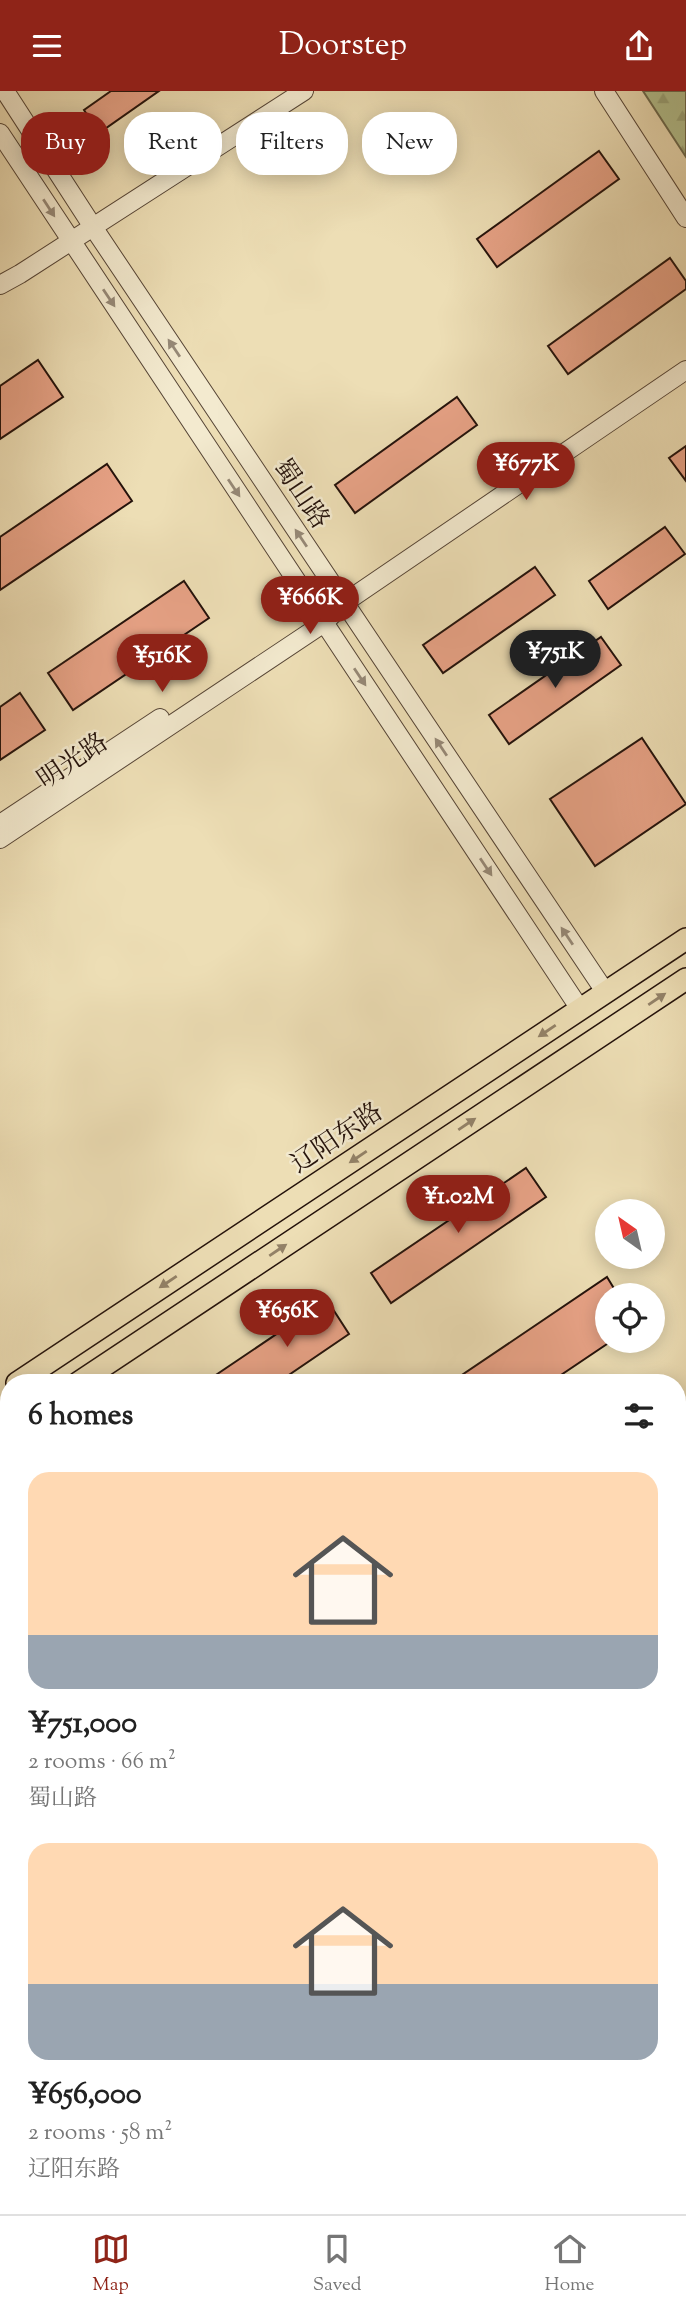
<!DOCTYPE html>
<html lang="en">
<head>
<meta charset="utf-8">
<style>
	body { margin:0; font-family:"Sorts Mill Goudy","Noto Serif SC",serif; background:#f2f2f2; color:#222; height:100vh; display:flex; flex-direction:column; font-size:26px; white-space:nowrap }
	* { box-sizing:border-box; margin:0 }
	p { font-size:23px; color:#767676 }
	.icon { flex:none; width:38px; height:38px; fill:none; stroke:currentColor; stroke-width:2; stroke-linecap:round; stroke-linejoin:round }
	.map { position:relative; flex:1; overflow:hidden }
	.panel { position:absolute; left:0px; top:1283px; width:686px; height:842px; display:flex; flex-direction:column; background:#fff; border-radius:28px 28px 0 0; box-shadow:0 4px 18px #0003 }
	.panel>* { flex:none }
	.top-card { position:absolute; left:21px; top:21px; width:644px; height:63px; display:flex; gap:14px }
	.needle { width:46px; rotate:326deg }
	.tools { position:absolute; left:595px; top:1108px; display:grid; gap:14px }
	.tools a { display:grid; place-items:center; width:70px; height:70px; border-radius:50%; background:#fff; box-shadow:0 4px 18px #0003; font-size:35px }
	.price { position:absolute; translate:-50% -60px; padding:0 16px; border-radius:24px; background:#8f2418; color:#fff; font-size:23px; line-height:46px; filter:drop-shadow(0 2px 4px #0008) }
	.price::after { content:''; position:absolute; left:50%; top:42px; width:21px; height:16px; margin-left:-10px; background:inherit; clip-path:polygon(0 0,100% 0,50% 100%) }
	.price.on { background:#222; color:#fff }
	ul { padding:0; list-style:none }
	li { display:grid; align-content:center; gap:14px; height:371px; padding:0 28px }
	li span { display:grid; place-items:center; height:217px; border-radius:21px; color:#555 }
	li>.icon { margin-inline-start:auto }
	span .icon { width:126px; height:126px; fill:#fffc; stroke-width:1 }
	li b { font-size:30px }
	h2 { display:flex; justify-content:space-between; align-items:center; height:84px; padding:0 28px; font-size:30px }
	.pill { padding:0 24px; border-radius:28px; background:#fff; box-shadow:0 4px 18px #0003; font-size:24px; line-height:63px }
	.pill.on { background:#8f2418; color:#fff }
	header { display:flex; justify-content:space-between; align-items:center; height:91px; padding:0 28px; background:#8f2418; color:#fff; font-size:32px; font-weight:600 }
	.tabs { display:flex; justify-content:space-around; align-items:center; height:98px; border-top:2px solid #e0e0e0; background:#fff; font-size:19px; color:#767676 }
	.tabs a { display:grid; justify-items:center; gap:4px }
	.tabs .on { color:#8f2418 }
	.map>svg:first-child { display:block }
</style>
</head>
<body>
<header><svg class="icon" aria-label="menu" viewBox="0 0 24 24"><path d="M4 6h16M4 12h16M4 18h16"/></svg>Doorstep<svg class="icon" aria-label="share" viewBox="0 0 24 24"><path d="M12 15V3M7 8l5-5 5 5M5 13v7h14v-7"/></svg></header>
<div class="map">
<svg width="686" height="2123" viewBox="0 0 686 2123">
	<defs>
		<pattern id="forest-firs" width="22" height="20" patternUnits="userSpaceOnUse" patternTransform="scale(1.75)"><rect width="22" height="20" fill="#b4c290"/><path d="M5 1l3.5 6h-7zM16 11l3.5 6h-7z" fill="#9ba67b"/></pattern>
	</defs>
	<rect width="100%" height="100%" fill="#eddeb5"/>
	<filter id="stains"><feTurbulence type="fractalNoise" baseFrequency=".00286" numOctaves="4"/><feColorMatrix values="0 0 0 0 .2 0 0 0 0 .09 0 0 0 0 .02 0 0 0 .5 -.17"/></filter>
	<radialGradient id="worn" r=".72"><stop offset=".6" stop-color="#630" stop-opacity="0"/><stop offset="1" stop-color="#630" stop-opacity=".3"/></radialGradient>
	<g fill="url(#forest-firs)" stroke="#6c6a4e" stroke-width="2">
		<polygon points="643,0 686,0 686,66"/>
		<polygon points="686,1562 686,1715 677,1700 677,1567"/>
		<polygon points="2,1804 9,1807 9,2116 41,2116 52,2123 0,2123 0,1806"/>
		<polygon points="686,2033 686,2123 500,2123 507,2116 677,2116 677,2037"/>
	</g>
	<g fill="#e7a286" stroke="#24120b" stroke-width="2">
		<polygon points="111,0 159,0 99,42 84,19"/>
		<polygon points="599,60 619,88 497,176 477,148"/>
		<polygon points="670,167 686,190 686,198 568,283 548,255"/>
		<polygon points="38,269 63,306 0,348 0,295"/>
		<polygon points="457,306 477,334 355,422 335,394"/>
		<polygon points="686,355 686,390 669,367"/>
		<polygon points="107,373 132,410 0,499 0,446"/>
		<polygon points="665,436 685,463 608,518 589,490"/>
		<polygon points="535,476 555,504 443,582 423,554"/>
		<polygon points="184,490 209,527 73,619 48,582"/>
		<polygon points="601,546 621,574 509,653 489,624"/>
		<polygon points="20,602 45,639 0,669 0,616"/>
		<polygon points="642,647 686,713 595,775 550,708"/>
		<polygon points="526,1077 546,1106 391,1212 371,1182"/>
		<polygon points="607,1186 618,1204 607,1204 607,1253 549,1292 450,1292"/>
		<polygon points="327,1209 349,1243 277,1292 204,1292"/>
	</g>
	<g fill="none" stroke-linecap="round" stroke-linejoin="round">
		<g stroke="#564536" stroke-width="20">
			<g id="minor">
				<polyline points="5,0 93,136 606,902"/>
				<polyline points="604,0 686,127"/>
				<polyline points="0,42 580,918"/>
				<polyline points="0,194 20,183 304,0"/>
				<polyline points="0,733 160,627"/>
				<polyline points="0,748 324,532 344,512 686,279"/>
			</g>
		</g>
		<g stroke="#24120b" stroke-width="24">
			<g id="major">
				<polyline points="17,1292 686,848"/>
				<polyline points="78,1292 686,888"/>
				<polyline points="0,1343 9,1337"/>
			</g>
		</g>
		<use href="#minor" stroke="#f3eacf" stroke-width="18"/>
		<use href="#major" stroke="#eddeb5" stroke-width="21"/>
	</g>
	<defs><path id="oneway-solid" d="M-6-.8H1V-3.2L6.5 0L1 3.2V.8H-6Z" transform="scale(1.75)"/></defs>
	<g fill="#968977">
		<use href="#oneway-solid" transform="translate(49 117) rotate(57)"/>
		<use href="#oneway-solid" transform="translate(109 207) rotate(56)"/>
		<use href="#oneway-solid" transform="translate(174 257) rotate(-124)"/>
		<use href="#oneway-solid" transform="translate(234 397) rotate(56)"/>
		<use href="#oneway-solid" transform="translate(301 447) rotate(-124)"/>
		<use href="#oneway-solid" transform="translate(360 586) rotate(56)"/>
		<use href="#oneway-solid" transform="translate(441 656) rotate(-124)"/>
		<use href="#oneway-solid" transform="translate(486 776) rotate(56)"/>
		<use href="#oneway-solid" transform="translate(567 845) rotate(-124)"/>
	</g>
	<g fill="#938268">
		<use href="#oneway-solid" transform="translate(657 908) rotate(-34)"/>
		<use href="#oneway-solid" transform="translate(547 940) rotate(146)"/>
		<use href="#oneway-solid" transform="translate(467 1033) rotate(-34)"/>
		<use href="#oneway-solid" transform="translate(358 1066) rotate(146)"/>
		<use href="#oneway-solid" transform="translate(278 1159) rotate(-34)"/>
		<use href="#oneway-solid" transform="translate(168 1191) rotate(146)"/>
	</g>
	<g text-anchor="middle" stroke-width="5" stroke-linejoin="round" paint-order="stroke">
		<g font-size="26" fill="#24120b" stroke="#f3eacf">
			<text transform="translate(302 402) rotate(56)" y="9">蜀山路</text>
			<text transform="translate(72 669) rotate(-34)" y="9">明光路</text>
			<text transform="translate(336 1046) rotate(-34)" y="9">辽阳东路</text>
		</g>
	</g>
	<rect width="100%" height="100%" filter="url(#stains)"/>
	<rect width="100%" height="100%" fill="url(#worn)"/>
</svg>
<div class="tools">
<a><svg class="needle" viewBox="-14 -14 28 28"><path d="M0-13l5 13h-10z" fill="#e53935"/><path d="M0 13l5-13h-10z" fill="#767676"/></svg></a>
<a><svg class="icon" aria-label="locate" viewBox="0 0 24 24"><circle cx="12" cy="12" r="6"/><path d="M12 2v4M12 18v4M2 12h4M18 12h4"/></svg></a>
</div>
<b class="price" style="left:526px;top:411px">¥677K</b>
<b class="price" style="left:310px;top:545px">¥666K</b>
<b class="price on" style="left:555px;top:599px">¥751K</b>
<b class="price" style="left:162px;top:603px">¥516K</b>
<b class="price" style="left:458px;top:1144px">¥1.02M</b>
<b class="price" style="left:287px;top:1258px">¥656K</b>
<div class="top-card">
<a class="pill on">Buy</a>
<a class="pill">Rent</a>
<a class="pill">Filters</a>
<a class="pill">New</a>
</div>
<section class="panel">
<h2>6 homes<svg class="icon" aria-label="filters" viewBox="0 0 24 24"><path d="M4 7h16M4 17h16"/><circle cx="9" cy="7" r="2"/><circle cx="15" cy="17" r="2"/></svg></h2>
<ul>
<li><span style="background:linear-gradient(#ffd9b3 75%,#9aa5b1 0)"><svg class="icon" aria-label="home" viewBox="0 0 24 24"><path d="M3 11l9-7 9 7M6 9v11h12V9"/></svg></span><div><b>¥751,000</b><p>2 rooms · 66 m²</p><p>蜀山路</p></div></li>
<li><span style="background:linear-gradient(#ffd9b3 65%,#9aa5b1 0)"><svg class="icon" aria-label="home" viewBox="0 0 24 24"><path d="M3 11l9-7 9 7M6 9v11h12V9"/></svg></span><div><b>¥656,000</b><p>2 rooms · 58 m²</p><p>辽阳东路</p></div></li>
</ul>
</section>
</div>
<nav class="tabs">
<a class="on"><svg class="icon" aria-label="map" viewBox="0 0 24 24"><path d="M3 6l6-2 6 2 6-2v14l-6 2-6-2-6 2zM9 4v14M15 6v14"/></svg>Map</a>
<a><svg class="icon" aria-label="saved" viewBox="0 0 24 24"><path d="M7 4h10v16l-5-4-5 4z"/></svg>Saved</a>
<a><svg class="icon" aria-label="home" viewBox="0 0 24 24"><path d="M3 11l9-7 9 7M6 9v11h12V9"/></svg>Home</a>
</nav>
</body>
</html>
